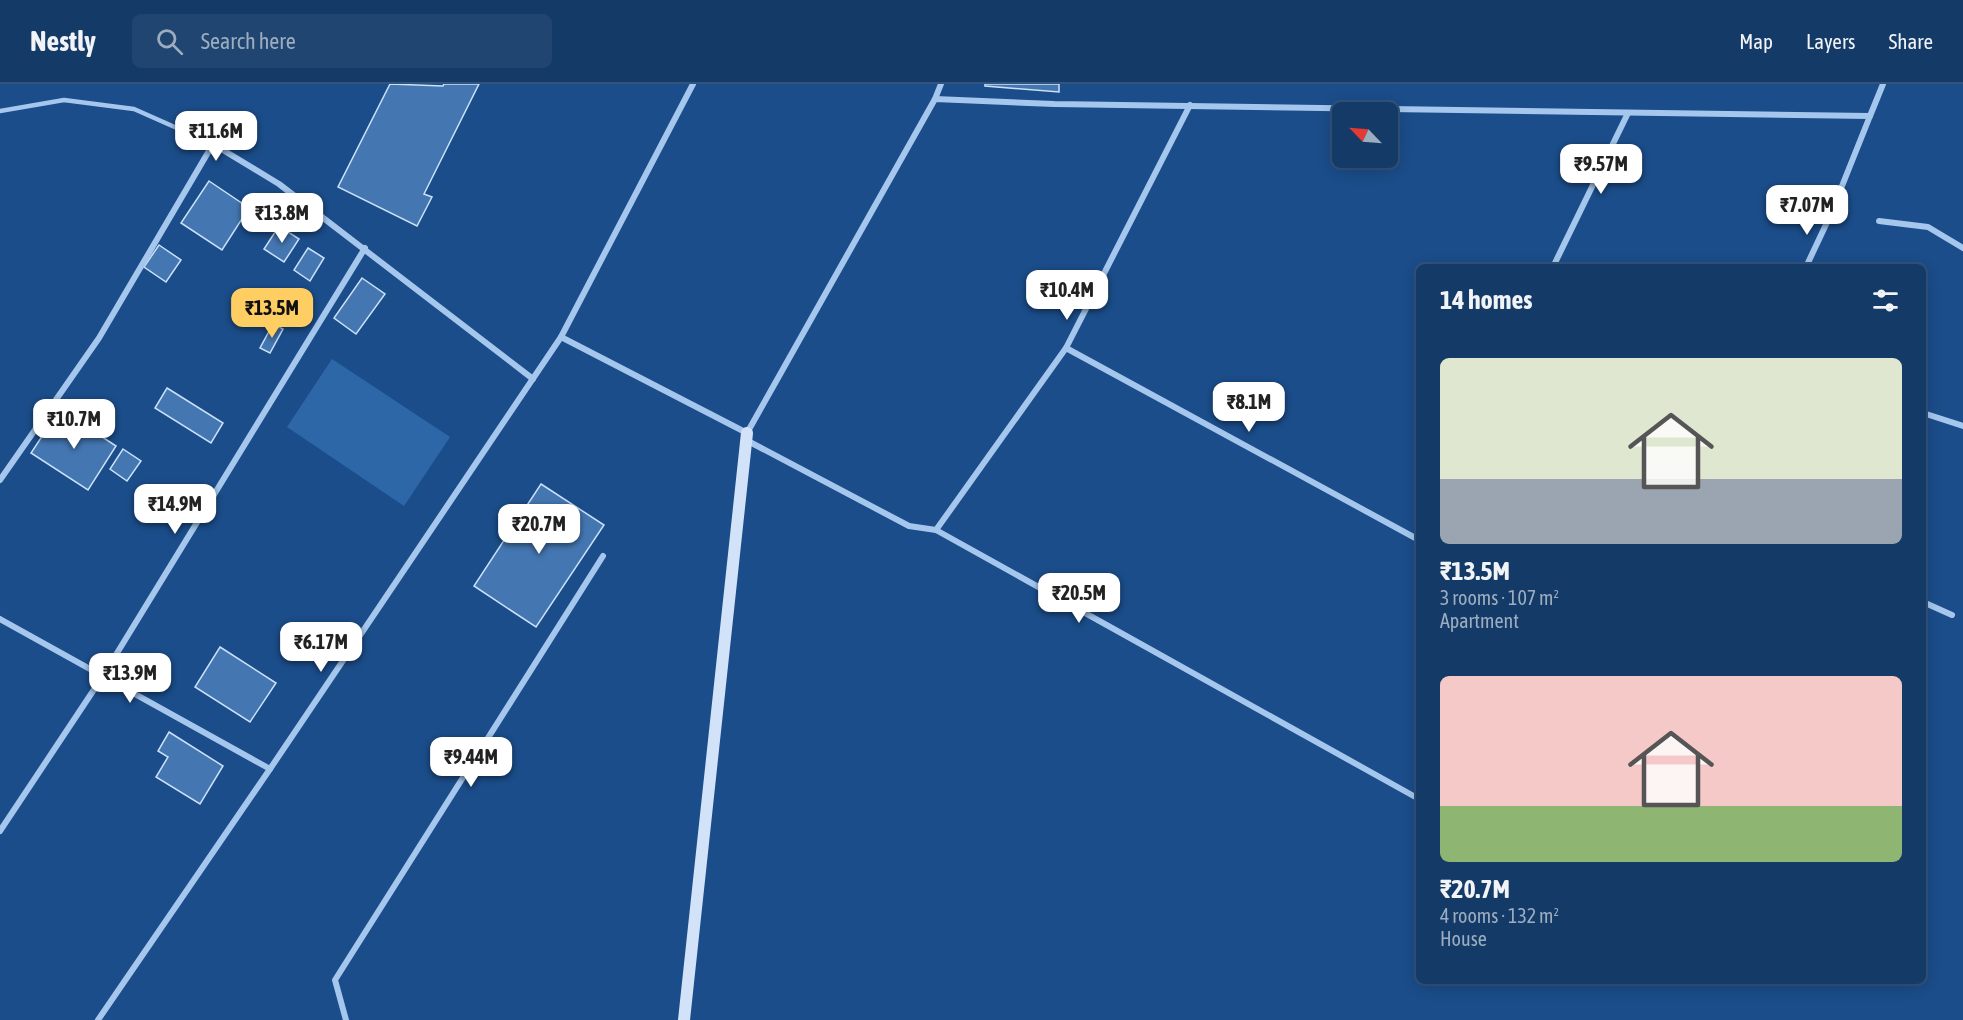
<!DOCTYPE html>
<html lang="en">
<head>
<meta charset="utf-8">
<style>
	body { margin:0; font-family:"Asap Condensed",sans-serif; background:#214571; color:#f1f3f6; height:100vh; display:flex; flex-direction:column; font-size:22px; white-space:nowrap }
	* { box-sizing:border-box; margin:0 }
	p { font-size:20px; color:#9dadc0 }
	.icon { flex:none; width:33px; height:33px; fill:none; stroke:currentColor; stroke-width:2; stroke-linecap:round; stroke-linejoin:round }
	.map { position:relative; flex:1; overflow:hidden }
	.side { position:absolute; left:1416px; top:180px; width:510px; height:720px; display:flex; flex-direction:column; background:#143a68; border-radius:9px; box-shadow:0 3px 15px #0003,0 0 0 2px #33547c }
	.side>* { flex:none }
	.needle { width:39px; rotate:295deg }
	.controls { position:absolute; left:1332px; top:18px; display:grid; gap:12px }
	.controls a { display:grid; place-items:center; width:66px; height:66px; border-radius:9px; background:#143a68; box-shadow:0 3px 15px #0003,0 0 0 2px #33547c; font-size:30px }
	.price { position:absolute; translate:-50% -51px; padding:0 14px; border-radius:12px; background:#fff; color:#222; font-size:20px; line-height:39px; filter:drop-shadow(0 2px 3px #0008) }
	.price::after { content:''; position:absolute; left:50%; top:36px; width:18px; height:14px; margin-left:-9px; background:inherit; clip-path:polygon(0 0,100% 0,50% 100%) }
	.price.current { background:#fece62; color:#111 }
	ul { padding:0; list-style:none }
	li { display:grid; align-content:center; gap:12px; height:318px; padding:0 24px }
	li span { display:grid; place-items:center; height:186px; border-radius:9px; color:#555 }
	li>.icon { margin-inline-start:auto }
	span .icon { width:108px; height:108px; fill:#fffc; stroke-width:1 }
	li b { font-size:26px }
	h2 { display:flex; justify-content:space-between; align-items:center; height:72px; padding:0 24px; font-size:26px }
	header { display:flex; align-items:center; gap:36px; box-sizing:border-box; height:84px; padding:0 30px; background:#143a68; border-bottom:2px solid #33547c }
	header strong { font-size:28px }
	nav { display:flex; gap:33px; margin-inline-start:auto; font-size:21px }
	.search { width:420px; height:54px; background:#214571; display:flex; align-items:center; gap:15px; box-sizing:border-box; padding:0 21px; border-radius:9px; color:#9dadc0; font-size:22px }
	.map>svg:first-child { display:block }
</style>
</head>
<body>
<header>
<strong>Nestly</strong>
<div class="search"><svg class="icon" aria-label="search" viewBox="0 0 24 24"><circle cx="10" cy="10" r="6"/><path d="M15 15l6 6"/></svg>Search here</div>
<nav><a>Map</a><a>Layers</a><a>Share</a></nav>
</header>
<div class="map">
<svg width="1963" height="936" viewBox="0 0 1963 936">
	<rect width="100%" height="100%" fill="#1b4d8a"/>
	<polygon fill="#2e67a8" points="332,275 450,353 404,422 287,343"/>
	<g fill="#4477b2" stroke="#cbe1f9" stroke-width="1.5">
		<polygon points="390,0 443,2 444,0 479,0 424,110 432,113 417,142 338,103"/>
		<polygon points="985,0 1059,0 1059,8 985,2"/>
		<polygon points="209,97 249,124 222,166 181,139"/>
		<polygon points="279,142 299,155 284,178 264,165"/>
		<polygon points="159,161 181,176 166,198 144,183"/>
		<polygon points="308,164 324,174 310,197 294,186"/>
		<polygon points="362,194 385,210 356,250 334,234"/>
		<polygon points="273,240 283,245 270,269 260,264"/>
		<polygon points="167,304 223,339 211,359 155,324"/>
		<polygon points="60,325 116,362 88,406 31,369"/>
		<polygon points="123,365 141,377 127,397 110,385"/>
		<polygon points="541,400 604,441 536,543 474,502"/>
		<polygon points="220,563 276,599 250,638 195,603"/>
		<polygon points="169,648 223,682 200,720 156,693 168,673 158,667"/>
	</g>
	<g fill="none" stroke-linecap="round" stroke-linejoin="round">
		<polyline stroke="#a5c7ed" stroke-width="4.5" points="0,27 64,16 134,25 213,60"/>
		<g stroke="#a5c7ed" stroke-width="6">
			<polyline points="693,0 561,253 747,349 935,15 1054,20 1870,32 1830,132 1806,183"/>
			<polyline points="935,15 941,0"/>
			<polyline points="1870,32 1883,0"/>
			<polyline points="1879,137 1928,143 1963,164"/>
			<polyline points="1553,183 1628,29"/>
			<polyline points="1066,264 1419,456"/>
			<polyline points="1923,329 1963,342"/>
			<polyline points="746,356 909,442 936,446 1419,715"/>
			<polyline points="0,396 99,254 213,60 279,100 533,295"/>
			<polyline points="936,446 1066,264 1190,21"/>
			<polyline points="1923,518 1952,531"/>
			<polyline points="0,535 270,685"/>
			<polyline points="0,747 103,592 365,164"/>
			<polyline points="98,936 270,685 561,253"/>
			<polyline points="346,936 335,896 603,472"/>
		</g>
		<polyline stroke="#d2e3f9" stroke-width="12" points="684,936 747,349"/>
	</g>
</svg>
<div class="controls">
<a><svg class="needle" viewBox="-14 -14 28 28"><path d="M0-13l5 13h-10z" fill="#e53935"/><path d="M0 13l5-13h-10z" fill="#9dadc0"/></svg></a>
</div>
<b class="price" style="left:216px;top:78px">₹11.6M</b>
<b class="price" style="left:1601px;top:111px">₹9.57M</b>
<b class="price" style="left:1807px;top:152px">₹7.07M</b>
<b class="price" style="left:282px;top:160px">₹13.8M</b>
<b class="price" style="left:1067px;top:237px">₹10.4M</b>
<b class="price current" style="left:272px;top:255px">₹13.5M</b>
<b class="price" style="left:1249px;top:349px">₹8.1M</b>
<b class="price" style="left:74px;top:366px">₹10.7M</b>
<b class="price" style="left:175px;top:451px">₹14.9M</b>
<b class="price" style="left:539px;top:471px">₹20.7M</b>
<b class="price" style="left:1079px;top:540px">₹20.5M</b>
<b class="price" style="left:321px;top:589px">₹6.17M</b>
<b class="price" style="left:130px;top:620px">₹13.9M</b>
<b class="price" style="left:471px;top:704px">₹9.44M</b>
<section class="side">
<h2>14 homes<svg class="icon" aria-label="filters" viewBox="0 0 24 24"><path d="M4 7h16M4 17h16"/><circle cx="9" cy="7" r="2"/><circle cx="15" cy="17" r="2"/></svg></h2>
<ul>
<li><span style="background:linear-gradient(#dfe7d0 65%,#9aa5b1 0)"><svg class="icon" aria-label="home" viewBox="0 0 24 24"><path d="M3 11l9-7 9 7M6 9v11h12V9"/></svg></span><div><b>₹13.5M</b><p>3 rooms · 107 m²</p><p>Apartment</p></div></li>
<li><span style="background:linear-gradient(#f6c9c9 70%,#8fb573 0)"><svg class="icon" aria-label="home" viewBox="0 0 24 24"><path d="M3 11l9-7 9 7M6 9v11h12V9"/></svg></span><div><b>₹20.7M</b><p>4 rooms · 132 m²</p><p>House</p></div></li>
</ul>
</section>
</div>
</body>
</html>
